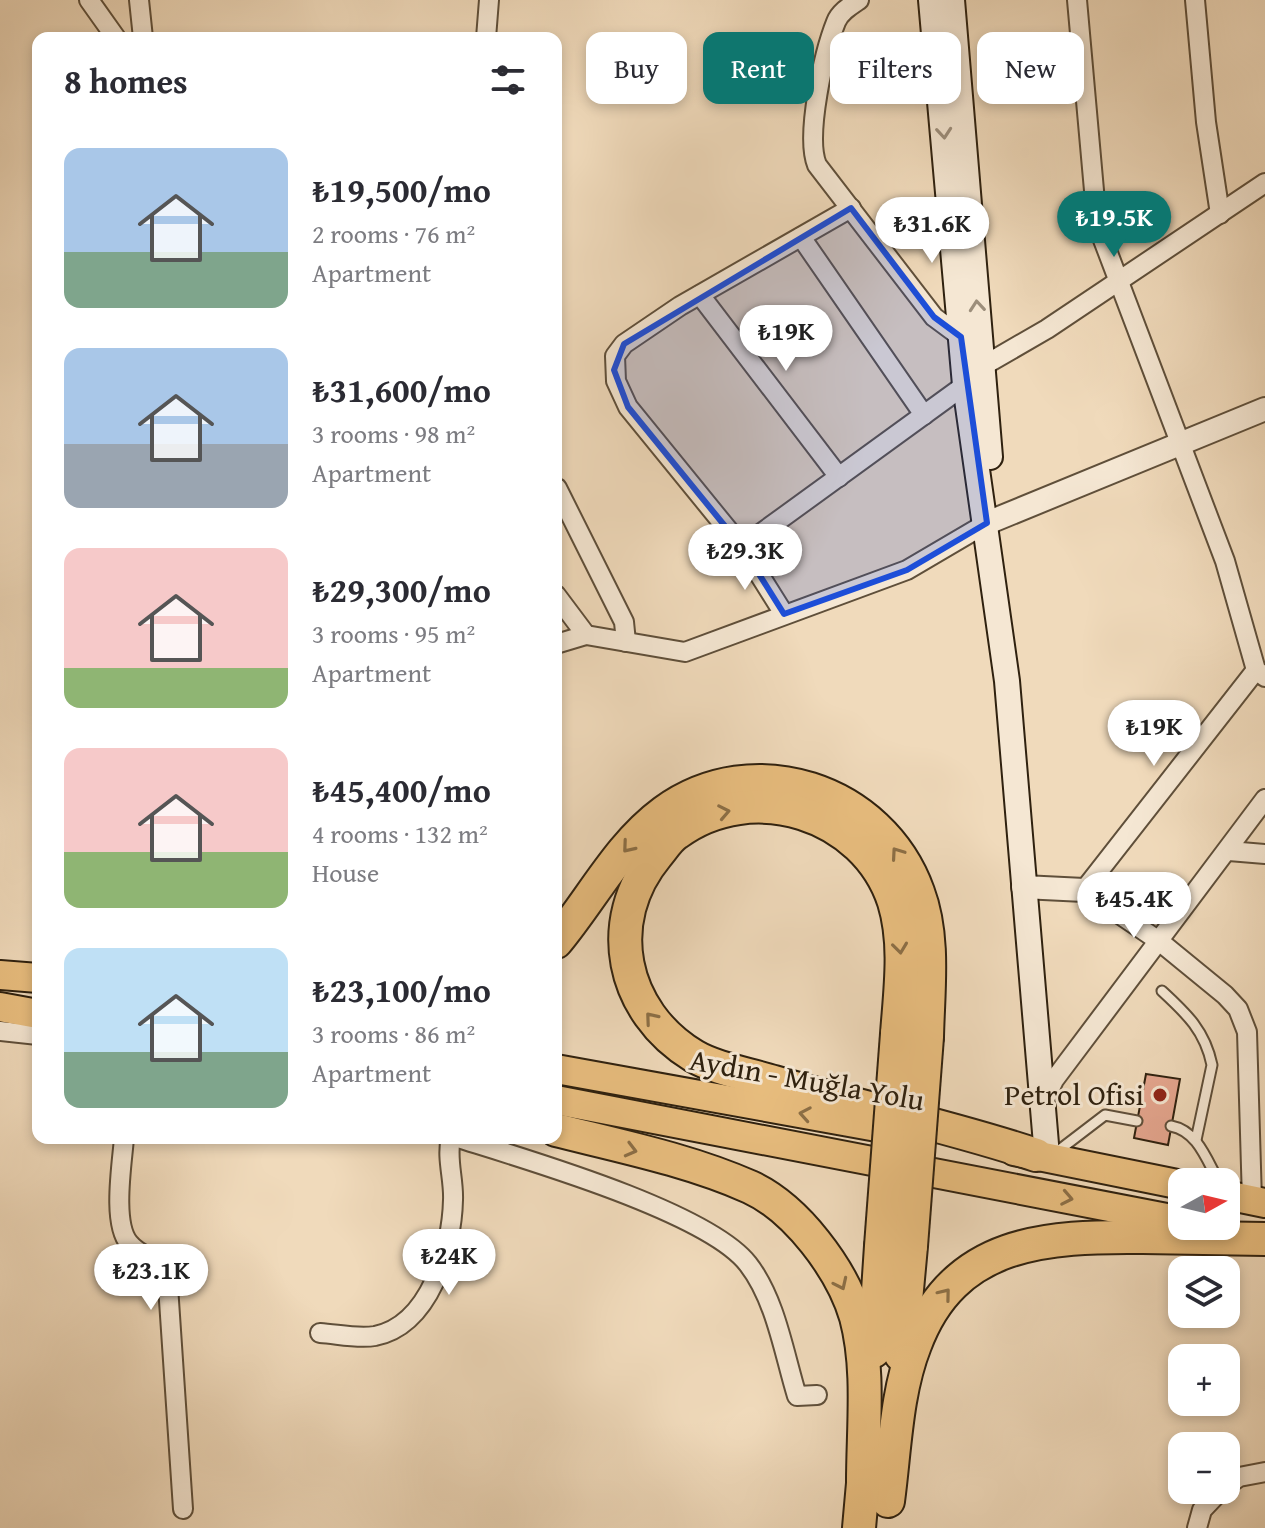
<!DOCTYPE html>
<html lang="en">
<head>
<meta charset="utf-8">
<style>
	body { margin:0; font-family:"Gentium Book Plus",serif; background:#f2f2f3; color:#2b2b33; height:100vh; display:flex; flex-direction:column; font-size:30px; white-space:nowrap }
	* { box-sizing:border-box; margin:0 }
	p { font-size:26px; color:#7c7c81 }
	.icon { flex:none; width:44px; height:44px; fill:none; stroke:currentColor; stroke-width:2; stroke-linecap:round; stroke-linejoin:round }
	.map { position:relative; flex:1; overflow:hidden }
	.side { position:absolute; left:32px; top:32px; width:530px; height:1112px; display:flex; flex-direction:column; background:#fff; border-radius:16px; box-shadow:0 4px 12px #0003 }
	.side>* { flex:none }
	.guide { position:absolute; left:586px; top:32px; width:558px; height:72px; display:flex; gap:16px }
	.needle { width:52px; rotate:82deg }
	.fabs { position:absolute; left:1168px; top:1168px; display:grid; gap:16px }
	.fabs a { display:grid; place-items:center; width:72px; height:72px; border-radius:16px; background:#fff; box-shadow:0 4px 12px #0003; font-size:40px }
	.price { position:absolute; translate:-50% -68px; padding:0 18px; border-radius:28px; background:#fff; color:#222; font-size:26px; line-height:52px; filter:drop-shadow(0 2px 4px #0008) }
	.price::after { content:''; position:absolute; left:50%; top:48px; width:24px; height:18px; margin-left:-12px; background:inherit; clip-path:polygon(0 0,100% 0,50% 100%) }
	.price.active { background:#0f766e; color:#fff }
	ul { padding:0; list-style:none }
	li { display:flex; align-items:center; gap:24px; height:200px; padding:0 32px }
	li span { display:grid; place-items:center; flex:none; width:224px; height:160px; border-radius:16px; color:#555 }
	li>.icon { margin-inline-start:auto }
	span .icon { width:96px; height:96px; fill:#fffc; stroke-width:1 }
	li b { font-size:34px }
	h2 { display:flex; justify-content:space-between; align-items:center; height:96px; padding:0 32px; font-size:34px }
	.pill { padding:0 28px; border-radius:16px; background:#fff; box-shadow:0 4px 12px #0003; font-size:28px; line-height:72px }
	.pill.active { background:#0f766e; color:#fff }
	.map>svg:first-child { display:block }
</style>
</head>
<body>
<div class="map">
<svg width="1265" height="1528" viewBox="0 0 1265 1528">
	<rect width="100%" height="100%" fill="#f0dabb"/>
	<filter id="stains"><feTurbulence type="fractalNoise" baseFrequency=".0025" numOctaves="4"/><feColorMatrix values="0 0 0 0 .2 0 0 0 0 .09 0 0 0 0 .02 0 0 0 .5 -.17"/></filter>
	<radialGradient id="worn" r=".72"><stop offset=".6" stop-color="#630" stop-opacity="0"/><stop offset="1" stop-color="#630" stop-opacity=".3"/></radialGradient>
	<polygon fill="#e5a68f" stroke="#2f210f" stroke-width="2" points="1146,1074 1180,1079 1168,1145 1134,1138"/>
	<g fill="none" stroke-linecap="round" stroke-linejoin="round">
		<g stroke="#5f4f3a" stroke-width="13">
			<g id="service">
				<path d="M1162 991C1187 1014 1205 1031 1212 1065L1196 1140"/>
				<path d="M1171 1126C1198 1131 1207 1161 1219 1182"/>
				<polyline points="1054,1154 1105,1115 1137,1121"/>
			</g>
		</g>
		<g stroke="#5f4f3a" stroke-width="22">
			<g id="minor">
				<polyline points="89,0 116,38"/>
				<polyline points="139,0 143,38"/>
				<path d="M859 0C850 6 840 12 836 22 824 52 805 136 817 165L934 317 961 337"/>
				<polyline points="1077,0 1097,224 1225,561 1256,670 1265,677"/>
				<polyline points="1195,0 1206,122 1220,214"/>
				<polyline points="486,38 489,0"/>
				<polyline points="851,208 680,306 624,344 615,356 616,381 628,407 742,547 965,385"/>
				<polyline points="801,237 924,415"/>
				<polyline points="700,295 839,477"/>
				<polyline points="983,366 1047,329 1265,183"/>
				<polyline points="557,488 624,622 626,642"/>
				<polyline points="742,547 784,614"/>
				<polyline points="556,595 586,635 685,652 907,570 987,523"/>
				<polyline points="556,644 586,635"/>
				<polyline points="1229,851 1265,854"/>
				<polyline points="0,1031 38,1035"/>
				<polyline points="1043,1103 1054,1080 1265,799"/>
				<path d="M124 1138C122 1164 112 1223 129 1243 140 1257 156 1257 167 1271L183 1509"/>
				<path d="M458 1138C525 1159 708 1212 748 1264 776 1300 784 1354 797 1396L817 1395"/>
				<polyline points="1252,1201 1247,1032 1238,1009 1225,995 1159,941 1084,890 1256,670"/>
				<path d="M320 1333C337 1334 357 1339 375 1336 430 1325 452 1248 453 1200 454 1179 446 1158 451 1138"/>
				<polyline points="1226,1486 1239,1477 1265,1472"/>
				<polyline points="1197,1528 1202,1510 1221,1490"/>
			</g>
		</g>
		<g stroke="#5f4f3a" stroke-width="26">
			<g id="tertiary">
				<polyline points="987,523 1265,409"/>
				<polyline points="1023,887 1084,890"/>
			</g>
		</g>
		<g stroke="#2f210f" stroke-width="28">
			<g id="secondary">
				<polyline points="931,0 965,385 1007,681 1047,1156"/>
				<polyline points="952,0 990,457"/>
			</g>
		</g>
		<g stroke="#2f210f" stroke-width="32">
			<g id="trunk">
				<polyline points="0,975 38,978"/>
				<polyline points="0,1007 38,1014"/>
				<polyline points="556,1069 910,1133"/>
				<polyline points="556,1100 1182,1221"/>
				<polyline points="1014,1151 1182,1185"/>
				<polyline points="1226,1195 1265,1203"/>
			</g>
		</g>
		<g stroke="#2f210f" stroke-width="36">
			<g id="motorway">
				<path d="M556 942C592 899 618 846 664 812 753 747 881 789 918 892 935 937 928 990 927 1037"/>
				<path d="M897 1034C900 992 907 944 894 902 865 813 752 778 677 833 669 838 663 848 657 855 602 921 621 1012 694 1056 716 1069 749 1074 774 1082 861 1108 950 1126 1036 1155"/>
				<path d="M556 1130C620 1146 689 1160 750 1187 796 1208 842 1269 856 1317 870 1369 863 1428 863 1482"/>
				<polyline points="874,1351 881,1246"/>
				<polyline points="901,1355 911,1246"/>
				<path d="M888 1501C895 1449 896 1393 915 1345 954 1240 1047 1236 1143 1237 1184 1238 1224 1238 1265 1239"/>
				<polyline points="859,1528 865,1461"/>
			</g>
		</g>
		<use href="#service" stroke="#f5e7d3" stroke-width="9"/>
		<use href="#minor" stroke="#f5e7d3" stroke-width="18"/>
		<use href="#tertiary" stroke="#f5e7d3" stroke-width="22"/>
		<use href="#secondary" stroke="#f5e7d3" stroke-width="24"/>
		<use href="#trunk" stroke="#e8bd7e" stroke-width="28"/>
		<use href="#motorway" stroke="#e8bd7e" stroke-width="32"/>
		<g stroke="#2f210f" stroke-width="36" stroke-linecap="butt">
			<g id="motorway-bridge">
				<polyline points="881,1246 897,1034"/>
				<polyline points="911,1246 927,1037"/>
			</g>
		</g>
		<use href="#motorway-bridge" stroke="#e8bd7e" stroke-width="32"/>
	</g>
	<defs><path id="oneway-chevron" d="M-2-3.5L2.5 0L-2 3.5" fill="none" stroke-width="1.6" stroke-linecap="round" stroke-linejoin="round" transform="scale(2)"/></defs>
	<g stroke="#9c8e7b">
		<use href="#oneway-chevron" transform="translate(944 133) rotate(85)"/>
		<use href="#oneway-chevron" transform="translate(977 306) rotate(-95)"/>
	</g>
	<g stroke="#8c6f46">
		<use href="#oneway-chevron" transform="translate(724 812) rotate(-11)"/>
		<use href="#oneway-chevron" transform="translate(628 847) rotate(130)"/>
		<use href="#oneway-chevron" transform="translate(897 853) rotate(-125)"/>
		<use href="#oneway-chevron" transform="translate(900 948) rotate(83)"/>
		<use href="#oneway-chevron" transform="translate(651 1018) rotate(-130)"/>
		<use href="#oneway-chevron" transform="translate(805 1114) rotate(-170)"/>
		<use href="#oneway-chevron" transform="translate(631 1150) rotate(15)"/>
		<use href="#oneway-chevron" transform="translate(1067 1198) rotate(11)"/>
		<use href="#oneway-chevron" transform="translate(841 1284) rotate(65)"/>
		<use href="#oneway-chevron" transform="translate(945 1294) rotate(-51)"/>
	</g>
	<path fill="#1d4ed8" fill-opacity="0.2" stroke="#1d4ed8" stroke-width="6" stroke-linejoin="round" d="M851 208 934 317 961 337 987 523 907 570 784 614 742 547 628 407 614 370 624 344Z"/>
	<circle fill="#8f2418" stroke="#f5e7d3" stroke-width="3" cx="1160" cy="1095" r="8"/>
	<g text-anchor="middle" stroke-width="6" stroke-linejoin="round" paint-order="stroke">
		<g font-size="30" fill="#2f210f" stroke="#f5e7d3">
			<text transform="translate(807 1080) rotate(10)" y="10">Aydın - Muğla Yolu</text>
		</g>
		<g font-size="30" fill="#2f210f" stroke="#f5e7d3" text-anchor="end">
			<text x="1144" y="1105">Petrol Ofisi</text>
		</g>
	</g>
	<rect width="100%" height="100%" filter="url(#stains)"/>
	<rect width="100%" height="100%" fill="url(#worn)"/>
</svg>
<div class="fabs">
<a><svg class="needle" viewBox="-14 -14 28 28"><path d="M0-13l5 13h-10z" fill="#e53935"/><path d="M0 13l5-13h-10z" fill="#7c7c81"/></svg></a>
<a><svg class="icon" aria-label="layers" viewBox="0 0 24 24"><path d="M12 4l9 5-9 5-9-5zM3 14l9 5 9-5"/></svg></a>
<a>+</a>
<a>−</a>
</div>
<b class="price active" style="left:1114px;top:259px">₺19.5K</b>
<b class="price" style="left:932px;top:265px">₺31.6K</b>
<b class="price" style="left:786px;top:373px">₺19K</b>
<b class="price" style="left:745px;top:592px">₺29.3K</b>
<b class="price" style="left:1154px;top:768px">₺19K</b>
<b class="price" style="left:1134px;top:940px">₺45.4K</b>
<b class="price" style="left:449px;top:1297px">₺24K</b>
<b class="price" style="left:151px;top:1312px">₺23.1K</b>
<div class="guide">
<a class="pill">Buy</a>
<a class="pill active">Rent</a>
<a class="pill">Filters</a>
<a class="pill">New</a>
</div>
<section class="side">
<h2>8 homes<svg class="icon" aria-label="filters" viewBox="0 0 24 24"><path d="M4 7h16M4 17h16"/><circle cx="9" cy="7" r="2"/><circle cx="15" cy="17" r="2"/></svg></h2>
<ul>
<li><span style="background:linear-gradient(#a9c7e8 65%,#7fa58c 0)"><svg class="icon" aria-label="home" viewBox="0 0 24 24"><path d="M3 11l9-7 9 7M6 9v11h12V9"/></svg></span><div><b>₺19,500/mo</b><p>2 rooms · 76 m²</p><p>Apartment</p></div></li>
<li><span style="background:linear-gradient(#a9c7e8 60%,#9aa5b1 0)"><svg class="icon" aria-label="home" viewBox="0 0 24 24"><path d="M3 11l9-7 9 7M6 9v11h12V9"/></svg></span><div><b>₺31,600/mo</b><p>3 rooms · 98 m²</p><p>Apartment</p></div></li>
<li><span style="background:linear-gradient(#f6c9c9 75%,#8fb573 0)"><svg class="icon" aria-label="home" viewBox="0 0 24 24"><path d="M3 11l9-7 9 7M6 9v11h12V9"/></svg></span><div><b>₺29,300/mo</b><p>3 rooms · 95 m²</p><p>Apartment</p></div></li>
<li><span style="background:linear-gradient(#f6c9c9 65%,#8fb573 0)"><svg class="icon" aria-label="home" viewBox="0 0 24 24"><path d="M3 11l9-7 9 7M6 9v11h12V9"/></svg></span><div><b>₺45,400/mo</b><p>4 rooms · 132 m²</p><p>House</p></div></li>
<li><span style="background:linear-gradient(#bfe0f5 65%,#7fa58c 0)"><svg class="icon" aria-label="home" viewBox="0 0 24 24"><path d="M3 11l9-7 9 7M6 9v11h12V9"/></svg></span><div><b>₺23,100/mo</b><p>3 rooms · 86 m²</p><p>Apartment</p></div></li>
</ul>
</section>
</div>
</body>
</html>
